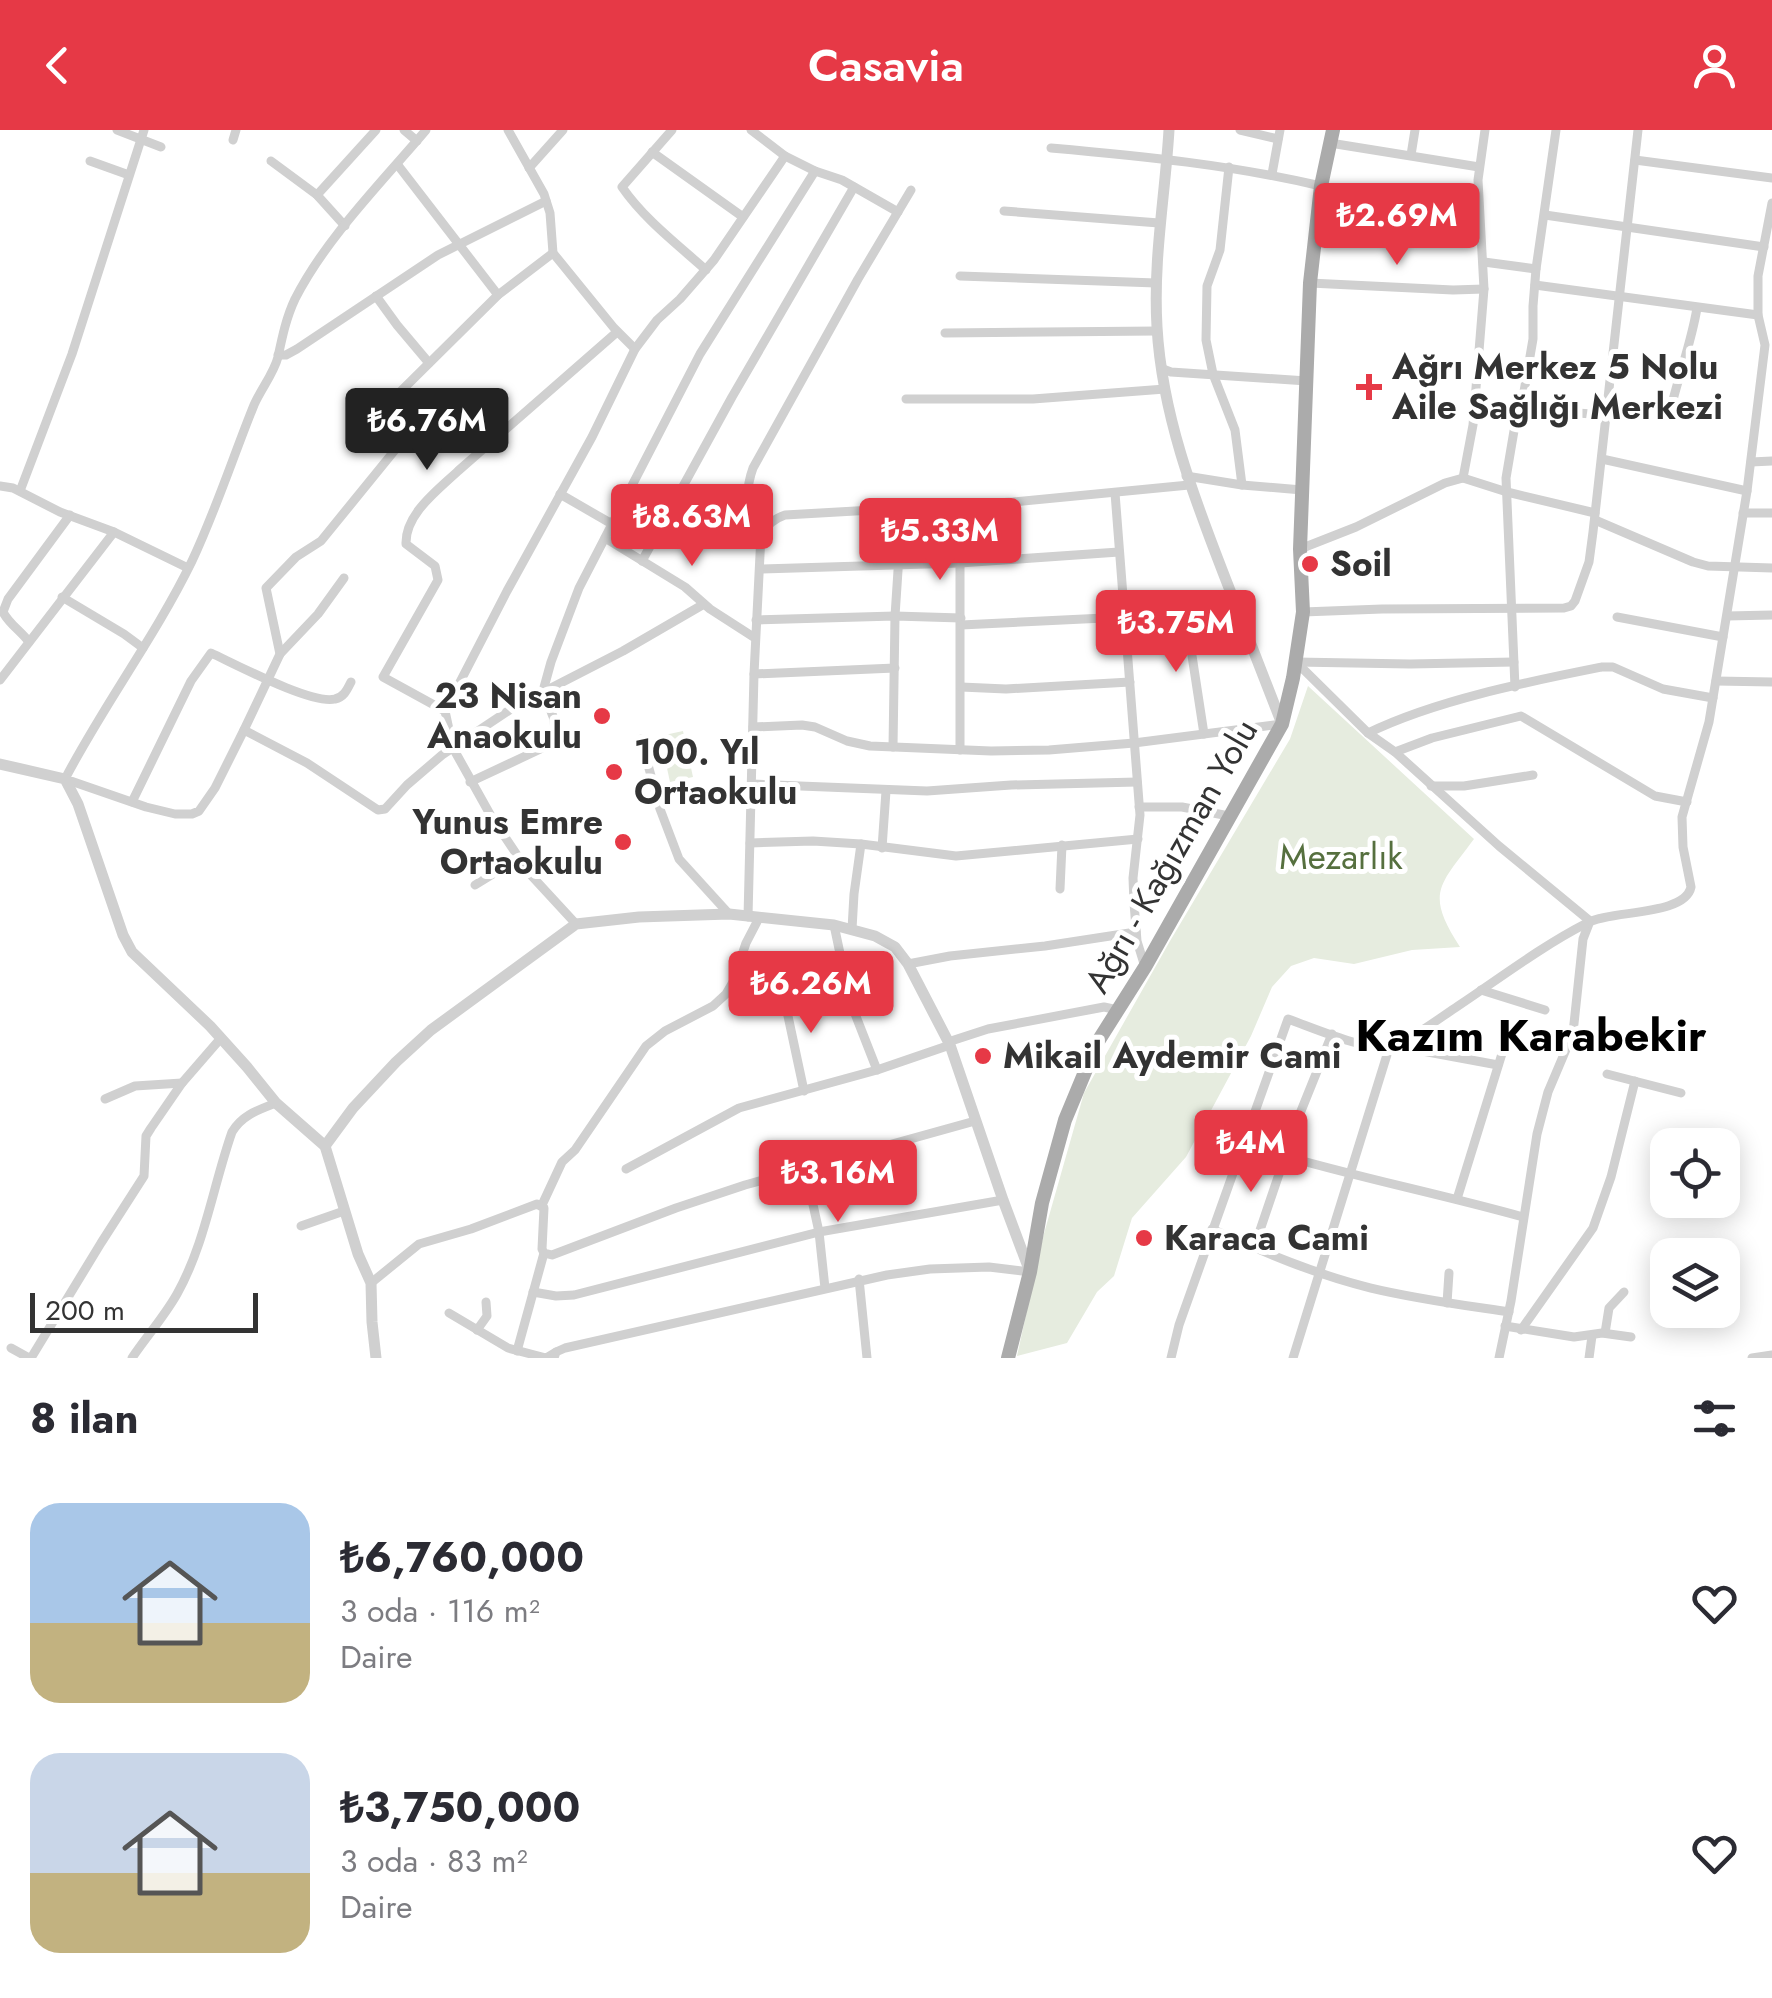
<!DOCTYPE html>
<html lang="tr">
<head>
<meta charset="utf-8">
<style>
	body { margin:0; font-family:Jost,sans-serif; background:#f7f7f7; color:#2b2b33; height:100vh; display:flex; flex-direction:column; font-size:38px; white-space:nowrap }
	* { box-sizing:border-box; margin:0 }
	p { font-size:32px; color:#7c7c81 }
	.icon { flex:none; width:55px; height:55px; fill:none; stroke:currentColor; stroke-width:2; stroke-linecap:round; stroke-linejoin:round }
	.map { position:relative; height:1228px; overflow:hidden }
	.drawer { display:flex; flex-direction:column; background:#fff; flex:1 }
	.drawer>* { flex:none }
	.controls { position:absolute; left:1650px; top:998px; display:grid; gap:20px }
	.controls a { display:grid; place-items:center; width:90px; height:90px; border-radius:20px; background:#fff; box-shadow:0 5px 25px #0003; font-size:50px }
	.scale { position:absolute; left:30px; bottom:25px; width:228px; box-sizing:border-box; padding-left:10px; border:5px solid #333; border-top:0; font-size:28px; line-height:35px; white-space:nowrap; color:#333; -webkit-text-stroke:8px #fff; paint-order:stroke }
	.price { position:absolute; translate:-50% -85px; padding:0 22px; border-radius:10px; background:#e63946; color:#fff; font-size:32px; line-height:65px; filter:drop-shadow(0 2px 5px #0008) }
	.price::after { content:''; position:absolute; left:50%; top:60px; width:30px; height:22px; margin-left:-15px; background:inherit; clip-path:polygon(0 0,100% 0,50% 100%) }
	.price.selected { background:#222; color:#fff }
	ul { padding:0; list-style:none }
	li { display:flex; align-items:center; gap:30px; height:250px; padding:0 30px }
	li span { display:grid; place-items:center; flex:none; width:280px; height:200px; border-radius:30px; color:#555 }
	li>.icon { margin-inline-start:auto }
	span .icon { width:120px; height:120px; fill:#fffc; stroke-width:1 }
	li b { font-size:42px }
	h2 { display:flex; justify-content:space-between; align-items:center; height:120px; padding:0 30px; font-size:42px }
	header { display:flex; justify-content:space-between; align-items:center; height:130px; padding:0 30px; background:#e63946; color:#fff; font-size:45px; font-weight:600 }
	.map>svg:first-child { display:block }
</style>
</head>
<body>
<header><svg class="icon" aria-label="back" viewBox="0 0 24 24"><path d="M15 5l-7 7 7 7"/></svg>Casavia<svg class="icon" aria-label="person" viewBox="0 0 24 24"><circle cx="12" cy="8" r="4"/><path d="M4 21q1-7 8-7t8 7"/></svg></header>
<div class="map">
<svg width="1772" height="1228" viewBox="0 0 1772 1228">
	<rect width="100%" height="100%" fill="#fff"/>
	<g fill="#e6ecdf">
		<path d="M1308 556 1474 709C1439 756 1425 763 1460 817L1412 820 1354 834 1314 828 1291 836 1272 857 1251 906 1186 1027 1132 1088 1114 1146 1097 1162 1067 1213 1017 1226 1043 1107 1084 963 1170 811 1290 609Z"/>
		<polygon points="683,601 693,647 670,652 660,606"/>
	</g>
	<g fill="none" stroke-linecap="round" stroke-linejoin="round">
		<g stroke="#d0d0d0" stroke-width="9">
			<polyline points="117,0 161,17"/>
			<polyline points="404,0 417,11"/>
			<polyline points="508,0 544,64 550,83 553,123 614,198 635,219"/>
			<path d="M672 0 622 57C644 89 677 114 706 140"/>
			<polyline points="751,0 785,26 815,41 842,50 898,82"/>
			<polyline points="1240,0 1278,9"/>
			<polyline points="233,10 236,0"/>
			<polyline points="1330,13 1479,37"/>
			<path d="M1051 18C1142 26 1232 35 1321 56"/>
			<polyline points="652,22 743,87"/>
			<polyline points="1411,25 1415,0"/>
			<polyline points="1635,30 1772,48"/>
			<polyline points="90,31 129,45"/>
			<polyline points="271,31 317,65 345,96"/>
			<polyline points="397,34 498,165"/>
			<polyline points="1229,37 1220,120 1207,156 1206,210 1213,244 1235,300 1242,355"/>
			<polyline points="529,38 563,0"/>
			<polyline points="1272,44 1280,0"/>
			<polyline points="317,65 376,0"/>
			<polyline points="1318,77 1372,92 1440,105"/>
			<polyline points="1004,81 1159,93"/>
			<polyline points="1545,85 1764,117"/>
			<polyline points="1484,132 1536,139"/>
			<polyline points="960,146 1156,153"/>
			<polyline points="1310,153 1453,160 1484,159"/>
			<polyline points="1535,155 1758,185"/>
			<polyline points="376,166 397,195 429,233"/>
			<polyline points="945,203 1157,201"/>
			<polyline points="278,225 286,225 297,219 438,125 546,71"/>
			<polyline points="1163,239 1171,242 1307,251"/>
			<polyline points="906,269 1033,269 1165,259"/>
			<path d="M1673 270C1681 239 1692 209 1697 178"/>
			<polyline points="1521,279 1606,285"/>
			<polyline points="1602,329 1747,361"/>
			<polyline points="1751,332 1772,331"/>
			<polyline points="1186,346 1242,355 1302,360"/>
			<polyline points="1463,348 1507,362 1595,383"/>
			<polyline points="0,356 13,358 60,382 114,402 188,438"/>
			<polyline points="20,361 72,224 144,0"/>
			<polyline points="679,363 751,394"/>
			<polyline points="1115,363 1140,685 1133,748 1134,773 1137,811 1145,837"/>
			<polyline points="560,364 612,394"/>
			<polyline points="960,376 960,620"/>
			<polyline points="1743,383 1772,383"/>
			<polyline points="1595,390 1693,432 1708,436 1772,438"/>
			<path d="M761 405C745 387 745 360 753 338L858 149 911 60"/>
			<polyline points="605,408 685,457 710,479 755,508"/>
			<polyline points="1300,419 1356,397 1445,353 1463,348 1473,295 1484,159 1478,50 1485,0"/>
			<polyline points="642,431 732,267 854,57"/>
			<polyline points="760,439 960,433 1119,422"/>
			<path d="M344 448 318 484 280 524 244 600 215 658 199 681 192 684H175L146 677 65 649C104 574 155 507 192 431 216 380 233 327 254 275 261 259 274 243 278 227 282 208 286 188 295 169 326 108 382 52 426 0"/>
			<polyline points="62,467 124,504 143,518"/>
			<polyline points="1185,480 1204,604"/>
			<polyline points="1303,482 1382,479 1564,478 1571,476 1575,471 1589,432 1593,402 1638,0"/>
			<polyline points="1727,486 1772,485"/>
			<polyline points="1617,487 1723,507"/>
			<polyline points="756,490 895,486 961,488"/>
			<polyline points="961,495 1125,487 1235,472"/>
			<path d="M29 512C21 501 9 494 3 482L8 469 70 385"/>
			<path d="M280 524 266 458 296 427 321 411 395 320C399 300 389 283 397 265L498 165 553 123"/>
			<polyline points="1296,532 1368,603 1395,622 1499,716 1590,791 1583,809 1573,903 1548,962 1537,1004 1511,1171 1499,1228"/>
			<polyline points="1296,532 1410,534 1514,532"/>
			<polyline points="754,544 895,538"/>
			<polyline points="0,550 114,402"/>
			<polyline points="1716,551 1772,552"/>
			<polyline points="961,557 1006,559 1130,552"/>
			<polyline points="1515,557 1506,348 1516,289 1521,279 1533,209 1533,176 1536,139 1556,0"/>
			<path d="M445 581 383 547 438 450 435 436 406 414C405 384 438 360 458 341L617 202"/>
			<polyline points="753,597 802,595 815,597 847,611 870,616 991,621 1049,620 1134,613 1282,594"/>
			<polyline points="244,600 307,633 378,680 385,679 407,655 442,625 514,577 623,521 704,474"/>
			<path d="M1368 603C1436 570 1527 552 1602 537H1613L1663 559 1713 568"/>
			<polyline points="641,609 660,679 679,729 729,784"/>
			<polyline points="893,617 895,486 902,380"/>
			<polyline points="1395,622 1432,608 1521,586 1655,666 1687,672"/>
			<polyline points="470,652 551,614 555,604 554,589 543,561 551,532 579,458 700,224 815,41"/>
			<polyline points="752,654 927,661 1011,655 1137,652"/>
			<polyline points="1431,656 1464,656 1533,645"/>
			<path d="M132 672 191 551 211 523C235 534 312 575 335 569 344 567 347 560 351 552"/>
			<polyline points="1139,677 1182,677 1229,686"/>
			<polyline points="750,713 813,711 861,714 956,726 1138,709"/>
			<polyline points="882,718 886,661"/>
			<polyline points="475,755 519,728"/>
			<polyline points="1060,759 1062,715"/>
			<path d="M748 787 754 544 761 405C768 395 773 389 785 385L1013 372 1189 355"/>
			<polyline points="576,794 529,743 491,686 453,618 445,581 507,461 592,307 635,219 657,190 680,169 714,130 785,26"/>
			<polyline points="834,795 850,871 877,940"/>
			<polyline points="852,799 854,764 861,714"/>
			<polyline points="908,834 950,826 1045,816 1136,802"/>
			<polyline points="782,858 804,961"/>
			<polyline points="1481,860 1545,880"/>
			<polyline points="948,912 988,899 1104,877 1118,880"/>
			<polyline points="1607,944 1681,963"/>
			<polyline points="105,969 135,956 182,953"/>
			<path d="M1244 1014C1335 1043 1430 1061 1523 1087"/>
			<polyline points="805,1038 819,1102 825,1158"/>
			<polyline points="626,1039 739,978 877,940 950,915"/>
			<polyline points="1457,1069 1509,901"/>
			<polyline points="542,1075 562,1032 575,1020 646,916 665,901 713,876 726,864 733,852 746,813 759,788"/>
			<polyline points="301,1096 344,1081"/>
			<path d="M1212 1099C1263 1122 1317 1145 1371 1158 1417 1169 1463 1175 1509 1182"/>
			<polyline points="1254,1118 1297,991 1332,904"/>
			<polyline points="859,1149 867,1228"/>
			<polyline points="371,1153 419,1114 471,1099 537,1074 544,1078 542,1119 544,1123 552,1125 676,1078 745,1055 975,991"/>
			<polyline points="533,1162 556,1166 574,1165 819,1102 1003,1070"/>
			<polyline points="1447,1173 1449,1143"/>
			<polyline points="449,1183 508,1218 546,1228 556,1222"/>
			<polyline points="1505,1196 1574,1207 1602,1203 1631,1207"/>
			<polyline points="477,1200 487,1186 486,1172"/>
			<polyline points="1521,1200 1593,1098 1611,1047 1635,951"/>
			<polyline points="1605,1203 1609,1178 1624,1162"/>
			<polyline points="11,1218 29,1228"/>
			<polyline points="517,1221 544,1123"/>
			<polyline points="31,1228 101,1113 144,1046 146,1006 151,998 182,953 221,908"/>
			<path d="M132 1228C146 1207 164 1187 177 1164 205 1114 213 1056 232 1002 242 985 258 980 276 973"/>
			<polyline points="554,1228 556,1222 565,1218 887,1145 930,1139 989,1137 1030,1142"/>
			<path d="M1171 1228 1179 1195 1288 889C1311 897 1362 919 1384 917 1407 914 1438 889 1458 876 1500 848 1542 816 1587 793 1611 780 1685 786 1691 757L1683 717 1682 687 1709 592 1747 361 1765 215 1758 185V146L1772 73"/>
			<polyline points="1293,1228 1390,915 1498,935"/>
			<polyline points="1589,1228 1592,1206"/>
			<polyline points="1752,1228 1772,1225"/>
		</g>
		<g stroke="#d0d0d0" stroke-width="11">
			<path d="M1169 0C1165 67 1153 129 1157 197 1162 284 1193 365 1224 445 1243 495 1263 544 1282 594"/>
			<polyline points="0,634 65,649 78,674 123,805 132,822 210,896 247,937 276,973 325,1016 358,1124 371,1153 372,1192 376,1228"/>
			<polyline points="325,1016 353,978 396,932 431,900 576,794 639,787 729,784 834,795 875,806 895,817 908,834 950,915 1003,1070 1030,1142"/>
		</g>
		<polyline stroke="#ababab" stroke-width="14" points="1008,1228 1030,1142 1042,1073 1065,990 1097,913 1145,837 1282,594 1293,548 1303,482 1300,419 1310,153 1321,56 1333,0"/>
	</g>
	<g fill="#e63946" stroke="#fff" stroke-width="4">
		<path d="M1364 242h10v10h10v10h-10v10h-10v-10h-10v-10h10z"/>
		<circle cx="1310" cy="434" r="10"/>
		<circle cx="602" cy="586" r="10"/>
		<circle cx="614" cy="642" r="10"/>
		<circle cx="623" cy="712" r="10"/>
		<circle cx="983" cy="926" r="10"/>
		<circle cx="1144" cy="1108" r="10"/>
	</g>
	<g text-anchor="middle" stroke-width="10" stroke-linejoin="round" paint-order="stroke">
		<g font-size="35" font-weight="bold" fill="#333" stroke="#fff" text-anchor="start">
			<text x="1392" y="249">Ağrı Merkez 5 Nolu<tspan x="1392" dy="40">Aile Sağlığı Merkezi</tspan></text>
			<text x="1330" y="446">Soil</text>
			<text x="582" y="578" text-anchor="end">23 Nisan<tspan x="582" dy="40">Anaokulu</tspan></text>
			<text x="634" y="634">100. Yıl<tspan x="634" dy="40">Ortaokulu</tspan></text>
			<text x="603" y="704" text-anchor="end">Yunus Emre<tspan x="603" dy="40">Ortaokulu</tspan></text>
			<text x="1003" y="938">Mikail Aydemir Cami</text>
			<text x="1164" y="1120">Karaca Cami</text>
		</g>
		<g font-size="35" fill="#333" stroke="#fff">
			<text transform="translate(1171 726) rotate(-60)" y="12">Ağrı - Kağızman Yolu</text>
		</g>
		<g font-size="35" fill="#56703f" stroke="#fff">
			<text x="1341" y="739">Mezarlık</text>
		</g>
		<g font-size="45" font-weight="bold" fill="#000" stroke="#fff">
			<text x="1531" y="921">Kazım Karabekir</text>
		</g>
	</g>
</svg>
<div class="controls">
<a><svg class="icon" aria-label="locate" viewBox="0 0 24 24"><circle cx="12" cy="12" r="6"/><path d="M12 2v4M12 18v4M2 12h4M18 12h4"/></svg></a>
<a><svg class="icon" aria-label="layers" viewBox="0 0 24 24"><path d="M12 4l9 5-9 5-9-5zM3 14l9 5 9-5"/></svg></a>
</div>
<div class="scale">200 m</div>
<b class="price" style="left:1397px;top:138px">₺2.69M</b>
<b class="price selected" style="left:427px;top:343px">₺6.76M</b>
<b class="price" style="left:692px;top:439px">₺8.63M</b>
<b class="price" style="left:940px;top:453px">₺5.33M</b>
<b class="price" style="left:1176px;top:545px">₺3.75M</b>
<b class="price" style="left:811px;top:906px">₺6.26M</b>
<b class="price" style="left:1251px;top:1065px">₺4M</b>
<b class="price" style="left:838px;top:1095px">₺3.16M</b>
</div>
<section class="drawer">
<h2>8 ilan<svg class="icon" aria-label="filters" viewBox="0 0 24 24"><path d="M4 7h16M4 17h16"/><circle cx="9" cy="7" r="2"/><circle cx="15" cy="17" r="2"/></svg></h2>
<ul>
<li><span style="background:linear-gradient(#a9c7e8 60%,#c2b280 0)"><svg class="icon" aria-label="home" viewBox="0 0 24 24"><path d="M3 11l9-7 9 7M6 9v11h12V9"/></svg></span><div><b>₺6,760,000</b><p>3 oda · 116 m²</p><p>Daire</p></div><svg class="icon" aria-label="heart" viewBox="0 0 24 24"><path d="M12 20l-8-8c-3-5 5-10 8-4 3-6 11-1 8 4z"/></svg></li>
<li><span style="background:linear-gradient(#c9d6e8 60%,#c2b280 0)"><svg class="icon" aria-label="home" viewBox="0 0 24 24"><path d="M3 11l9-7 9 7M6 9v11h12V9"/></svg></span><div><b>₺3,750,000</b><p>3 oda · 83 m²</p><p>Daire</p></div><svg class="icon" aria-label="heart" viewBox="0 0 24 24"><path d="M12 20l-8-8c-3-5 5-10 8-4 3-6 11-1 8 4z"/></svg></li>
</ul>
</section>
</body>
</html>
